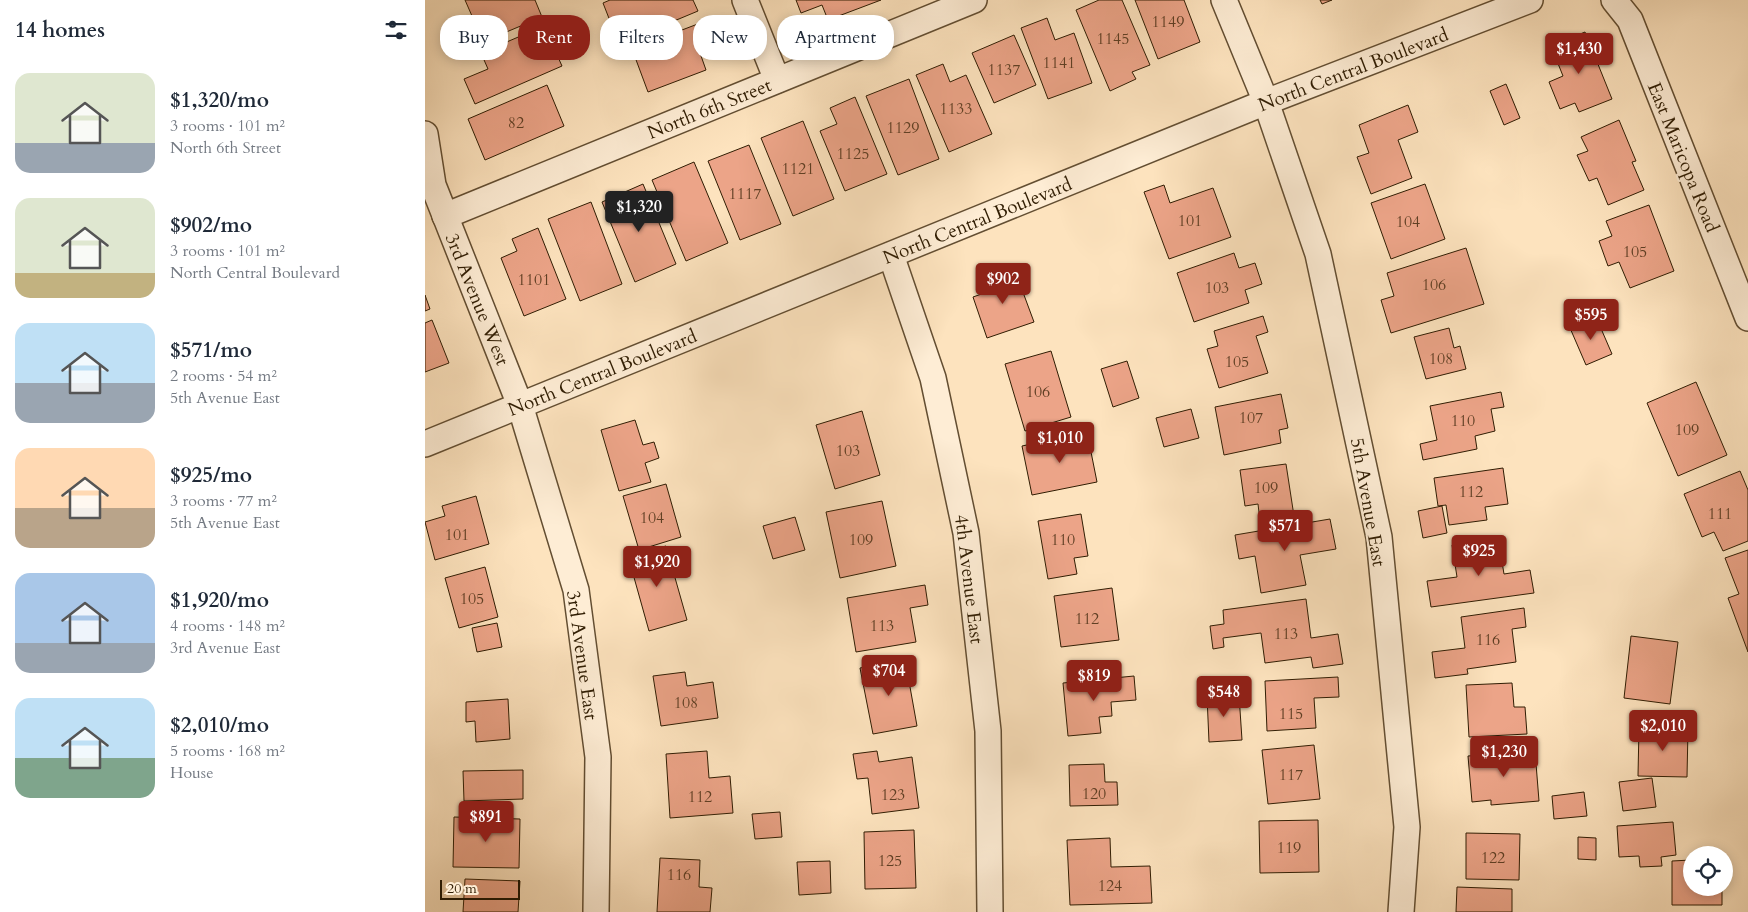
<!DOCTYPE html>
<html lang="en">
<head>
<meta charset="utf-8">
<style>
	body { margin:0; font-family:Cardo,serif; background:#f2f2f3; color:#1f2937; height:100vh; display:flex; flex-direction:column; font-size:19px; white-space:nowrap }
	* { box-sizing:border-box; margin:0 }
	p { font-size:16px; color:#747a83 }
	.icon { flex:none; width:28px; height:28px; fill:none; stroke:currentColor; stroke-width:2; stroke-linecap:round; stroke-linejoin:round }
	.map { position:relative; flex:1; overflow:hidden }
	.sheet { display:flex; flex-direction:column; background:#fff; width:425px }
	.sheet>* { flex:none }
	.guide { position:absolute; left:15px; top:15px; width:475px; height:45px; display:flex; gap:10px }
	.fabs { position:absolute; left:1258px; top:846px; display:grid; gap:10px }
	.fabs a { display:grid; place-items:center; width:50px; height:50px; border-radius:50%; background:#fff; box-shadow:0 2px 12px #0003; font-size:25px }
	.scale { position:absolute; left:15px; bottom:12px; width:80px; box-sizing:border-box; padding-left:5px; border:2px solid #301d03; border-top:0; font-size:14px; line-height:18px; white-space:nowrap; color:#301d03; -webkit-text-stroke:4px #feedd5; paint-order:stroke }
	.price { position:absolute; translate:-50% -42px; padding:0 11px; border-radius:5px; background:#8f2418; color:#fff; font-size:16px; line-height:32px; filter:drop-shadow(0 1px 2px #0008) }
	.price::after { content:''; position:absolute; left:50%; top:30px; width:15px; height:11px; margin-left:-8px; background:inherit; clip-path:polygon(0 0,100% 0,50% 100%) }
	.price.active { background:#222; color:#fff }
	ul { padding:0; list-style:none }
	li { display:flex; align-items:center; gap:15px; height:125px; padding:0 15px }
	li span { display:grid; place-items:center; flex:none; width:140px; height:100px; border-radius:15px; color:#555 }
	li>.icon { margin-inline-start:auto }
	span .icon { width:60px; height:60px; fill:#fffc; stroke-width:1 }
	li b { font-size:21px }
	h2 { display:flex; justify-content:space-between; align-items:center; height:60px; padding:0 15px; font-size:21px }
	.tag { padding:0 18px; border-radius:20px; background:#fff; box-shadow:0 2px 12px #0003; font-size:18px; line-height:45px }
	.tag.active { background:#8f2418; color:#fff }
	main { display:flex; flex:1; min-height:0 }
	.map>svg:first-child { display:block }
</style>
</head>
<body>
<main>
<section class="sheet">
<h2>14 homes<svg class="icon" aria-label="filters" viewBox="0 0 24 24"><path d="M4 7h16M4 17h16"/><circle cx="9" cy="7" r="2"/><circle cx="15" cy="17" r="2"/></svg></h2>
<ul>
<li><span style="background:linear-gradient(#dfe7d0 70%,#9aa5b1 0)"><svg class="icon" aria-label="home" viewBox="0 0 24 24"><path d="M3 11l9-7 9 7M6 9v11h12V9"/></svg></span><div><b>$1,320/mo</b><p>3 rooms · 101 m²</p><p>North 6th Street</p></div></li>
<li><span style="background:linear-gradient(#dfe7d0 75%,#c2b280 0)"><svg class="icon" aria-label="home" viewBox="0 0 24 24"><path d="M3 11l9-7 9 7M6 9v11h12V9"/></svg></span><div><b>$902/mo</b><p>3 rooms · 101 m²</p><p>North Central Boulevard</p></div></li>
<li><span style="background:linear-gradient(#bfe0f5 60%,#9aa5b1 0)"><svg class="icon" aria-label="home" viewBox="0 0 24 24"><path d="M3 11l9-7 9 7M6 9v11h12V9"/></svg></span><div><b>$571/mo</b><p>2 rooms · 54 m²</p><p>5th Avenue East</p></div></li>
<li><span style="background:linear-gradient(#ffd9b3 60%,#b9a48a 0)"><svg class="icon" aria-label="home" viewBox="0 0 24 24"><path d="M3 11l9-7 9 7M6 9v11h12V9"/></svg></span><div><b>$925/mo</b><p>3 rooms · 77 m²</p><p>5th Avenue East</p></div></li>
<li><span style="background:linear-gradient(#a9c7e8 70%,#9aa5b1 0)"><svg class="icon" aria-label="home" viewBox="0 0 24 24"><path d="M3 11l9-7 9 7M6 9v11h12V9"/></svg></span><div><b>$1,920/mo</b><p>4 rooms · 148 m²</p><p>3rd Avenue East</p></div></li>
<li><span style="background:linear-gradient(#bfe0f5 60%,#7fa58c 0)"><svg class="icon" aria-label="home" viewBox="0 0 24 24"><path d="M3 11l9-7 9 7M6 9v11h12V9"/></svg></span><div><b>$2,010/mo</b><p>5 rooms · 168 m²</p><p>House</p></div></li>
</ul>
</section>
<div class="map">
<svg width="1323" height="912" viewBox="0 0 1323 912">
	<rect width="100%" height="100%" fill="#fde3be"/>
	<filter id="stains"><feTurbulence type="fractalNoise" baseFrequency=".004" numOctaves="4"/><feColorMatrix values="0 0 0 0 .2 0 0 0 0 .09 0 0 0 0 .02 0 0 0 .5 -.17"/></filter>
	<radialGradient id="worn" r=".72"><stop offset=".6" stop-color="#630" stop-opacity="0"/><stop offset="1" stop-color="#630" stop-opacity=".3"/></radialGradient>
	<g fill="#eca488" stroke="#301d03">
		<polygon points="40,0 110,0 117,17 41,49 30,23 47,16"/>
		<polygon points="185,0 268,0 273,11 194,44 178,3"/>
		<polygon points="371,0 456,0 403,20 397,5 376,13"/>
		<polygon points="674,0 697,0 725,65 707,72 711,79 685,91 651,10"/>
		<polygon points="710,0 759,0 775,42 733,59"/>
		<polygon points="895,0 907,0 897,4"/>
		<polygon points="622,18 630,40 649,33 667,83 623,99 596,28"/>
		<polygon points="278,22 288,48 275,53 281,70 223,92 207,49"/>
		<polygon points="119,26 137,66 50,104 39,79 63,69 56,53"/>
		<polygon points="1160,32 1187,99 1154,112 1150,103 1135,109 1124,82 1138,76 1126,46"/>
		<polygon points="589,35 611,85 569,103 547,53"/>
		<polygon points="518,64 525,82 541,75 567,134 524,152 491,75"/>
		<polygon points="484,79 514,159 473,175 441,96"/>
		<polygon points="1081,84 1095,118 1079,125 1065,91"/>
		<polygon points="122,85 139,126 60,160 43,119"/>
		<polygon points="430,97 462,174 420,191 395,131 412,124 405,108"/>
		<polygon points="983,105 993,132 973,140 987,178 946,194 932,157 944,153 934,125"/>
		<polygon points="1194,120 1211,161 1207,162 1219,190 1183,205 1172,178 1164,181 1152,155 1163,151 1156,137"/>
		<polygon points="378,121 409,199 368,216 336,138"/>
		<polygon points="324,145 356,224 315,240 283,161"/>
		<polygon points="269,162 303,243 261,261 227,180"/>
		<polygon points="218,184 251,264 210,282 177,202"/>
		<polygon points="1000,184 1020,239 966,259 946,203"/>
		<polygon points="739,185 745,203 788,188 806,237 744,259 719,192"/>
		<polygon points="166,202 197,284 155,301 123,219"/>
		<polygon points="1224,205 1249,271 1205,288 1194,262 1183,266 1174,241 1187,236 1181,221"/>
		<polygon points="113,228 141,299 99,316 76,258 92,251 87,239"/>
		<polygon points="1041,248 1059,304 966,333 956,300 969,296 962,273"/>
		<polygon points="809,253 814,268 830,263 837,284 820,290 824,303 769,322 752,273"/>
		<polygon points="589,268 609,322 562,338 548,297 565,291 560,278"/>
		<polygon points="0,295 5,309 0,311"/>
		<polygon points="838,316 843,332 831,336 843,373 794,388 782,349 793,346 789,331"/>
		<polygon points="1171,317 1187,354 1161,365 1145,328"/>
		<polygon points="7,320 24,363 0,372 0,323"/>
		<polygon points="1024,328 1029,348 1035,346 1041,369 1001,379 989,337"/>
		<polygon points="626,351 646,417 600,431 580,364"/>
		<polygon points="702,361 714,398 688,407 676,369"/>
		<polygon points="1271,382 1302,455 1253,476 1222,403"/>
		<polygon points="1076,392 1079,407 1066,409 1070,431 1050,436 1052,449 998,460 995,444 1012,440 1005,406"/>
		<polygon points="856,394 863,428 854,430 856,443 799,455 790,407"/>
		<polygon points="766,409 774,438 739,447 731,418"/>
		<polygon points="437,411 455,475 410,489 391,425"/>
		<polygon points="210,420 218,445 229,442 234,458 220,463 226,482 194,491 176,430"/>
		<polygon points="662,432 672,482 607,495 597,446"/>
		<polygon points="861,464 869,516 835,521 833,504 820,506 815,470"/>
		<polygon points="1078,468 1083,504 1060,507 1062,520 1024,525 1021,505 1013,506 1009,478"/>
		<polygon points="1315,471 1323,490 1323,541 1298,551 1289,532 1277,537 1259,494"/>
		<polygon points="241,484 256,537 214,550 198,496"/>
		<polygon points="51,496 64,544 10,560 0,522 20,516 17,506"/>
		<polygon points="457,501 471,566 415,578 401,512"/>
		<polygon points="1017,506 1022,533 998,538 993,511"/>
		<polygon points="656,514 663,556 649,558 652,574 623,579 613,521"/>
		<polygon points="370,517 380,550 348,559 338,526"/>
		<polygon points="905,519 911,549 875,555 881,585 836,593 830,556 814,559 810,535"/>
		<polygon points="1073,538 1079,574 1105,570 1109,593 1006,607 1002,581 1032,577 1027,545"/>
		<polygon points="241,546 262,620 224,631 203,556"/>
		<polygon points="1323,550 1323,652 1303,598 1314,594 1300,558"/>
		<polygon points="60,567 73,617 34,628 20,578"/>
		<polygon points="500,585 503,605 485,608 491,642 431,652 422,598"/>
		<polygon points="687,588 694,640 636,647 629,596"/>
		<polygon points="881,599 886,638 913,634 918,664 888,668 886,657 840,663 836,633 798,638 799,647 788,649 785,626 799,624 798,610"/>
		<polygon points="1099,608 1101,627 1087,629 1091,662 1042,669 1043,674 1010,678 1007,652 1040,648 1036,617"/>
		<polygon points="72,623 77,647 52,652 47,628"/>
		<polygon points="1206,636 1253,642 1245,704 1199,698"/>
		<polygon points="480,659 492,726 448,734 435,668"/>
		<polygon points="260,672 262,686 288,682 293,718 236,726 228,676"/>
		<polygon points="709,676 711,700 686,702 687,716 674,717 676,733 643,736 638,683"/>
		<polygon points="913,677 914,697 889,698 891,728 842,731 840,681"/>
		<polygon points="1087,683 1089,707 1100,707 1102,734 1044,737 1041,685"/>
		<polygon points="814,695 817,740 784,742 782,696"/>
		<polygon points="83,699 85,739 51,742 50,721 41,722 41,702"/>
		<polygon points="1214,728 1263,729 1262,777 1213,776"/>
		<polygon points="889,745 895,799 843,804 837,750"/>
		<polygon points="282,751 284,778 305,776 308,813 245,818 241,754"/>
		<polygon points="452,751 454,762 487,757 494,808 447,814 443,778 432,779 428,754"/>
		<polygon points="1110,751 1114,801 1066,805 1066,800 1047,802 1043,756"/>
		<polygon points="679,764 680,782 692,782 693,805 645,806 644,765"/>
		<polygon points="98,770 98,799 39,801 38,771"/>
		<polygon points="1227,778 1231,807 1198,811 1194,782"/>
		<polygon points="1159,792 1162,816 1129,819 1127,796"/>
		<polygon points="355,812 357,837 330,839 327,814"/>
		<polygon points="29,817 95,819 94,868 28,867"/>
		<polygon points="893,820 894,872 835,873 834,821"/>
		<polygon points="1248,822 1251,855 1236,857 1237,866 1215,867 1214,856 1194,857 1192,826"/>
		<polygon points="489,830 491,888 440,889 439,832"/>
		<polygon points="1041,833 1095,834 1094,880 1041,879"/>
		<polygon points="1153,837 1171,838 1171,860 1153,859"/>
		<polygon points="685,838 686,867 725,866 727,903 645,905 642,840"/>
		<polygon points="235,858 275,860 274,887 287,888 285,912 232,912"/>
		<polygon points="1266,860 1266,888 1297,888 1297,905 1247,905 1247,861"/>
		<polygon points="405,861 406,893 374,895 372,862"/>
		<polygon points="40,879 95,881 93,912 38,912"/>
		<polygon points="1032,887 1087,889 1087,912 1031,912"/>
	</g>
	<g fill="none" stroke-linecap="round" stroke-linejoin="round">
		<g stroke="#634e32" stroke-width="28">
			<g id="minor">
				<polyline points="320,0 352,80"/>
				<polyline points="799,0 841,102 893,254 954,537 982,827 976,912"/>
				<polyline points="1189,0 1205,20 1323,318"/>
				<polyline points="0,134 8,185 95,405 151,590 173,757 171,912"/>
				<polyline points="20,216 549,0"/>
				<polyline points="466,255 508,378 541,533 563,731 565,912"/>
				<polyline points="0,444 841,102 1105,0"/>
			</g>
		</g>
		<use href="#minor" stroke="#feedd5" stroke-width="25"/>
	</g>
	<g text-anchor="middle" stroke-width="4" stroke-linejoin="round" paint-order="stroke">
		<g font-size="16" fill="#5f3f24">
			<text x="743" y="27">1149</text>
			<text x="688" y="44">1145</text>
			<text x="634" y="68">1141</text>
			<text x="579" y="75">1137</text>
			<text x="531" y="114">1133</text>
			<text x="91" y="128">82</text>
			<text x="478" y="133">1129</text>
			<text x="428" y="159">1125</text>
			<text x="373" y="174">1121</text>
			<text x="320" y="199">1117</text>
			<text x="765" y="226">101</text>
			<text x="983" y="227">104</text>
			<text x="1210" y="257">105</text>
			<text x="109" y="285">1101</text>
			<text x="1009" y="290">106</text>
			<text x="792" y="293">103</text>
			<text x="1016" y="364">108</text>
			<text x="812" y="367">105</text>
			<text x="613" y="397">106</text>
			<text x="826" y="423">107</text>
			<text x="1038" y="426">110</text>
			<text x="1262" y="435">109</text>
			<text x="423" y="456">103</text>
			<text x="841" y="493">109</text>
			<text x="1046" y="497">112</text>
			<text x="1295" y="519">111</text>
			<text x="227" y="523">104</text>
			<text x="32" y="540">101</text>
			<text x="436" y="545">109</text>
			<text x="638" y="545">110</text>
			<text x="47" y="604">105</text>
			<text x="662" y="624">112</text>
			<text x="457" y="631">113</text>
			<text x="861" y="639">113</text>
			<text x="1063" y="645">116</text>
			<text x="261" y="708">108</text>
			<text x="866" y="719">115</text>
			<text x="866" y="780">117</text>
			<text x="669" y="799">120</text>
			<text x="468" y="800">123</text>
			<text x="275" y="802">112</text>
			<text x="864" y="853">119</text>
			<text x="1068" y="863">122</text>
			<text x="465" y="866">125</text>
			<text x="254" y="880">116</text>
			<text x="685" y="891">124</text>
		</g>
		<g font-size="19" fill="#301d03" stroke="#feedd5">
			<text transform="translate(928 69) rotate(-21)" y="7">North Central Boulevard</text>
			<text transform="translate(284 108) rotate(-22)" y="7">North 6th Street</text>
			<text transform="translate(1259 157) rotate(68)" y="7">East Maricopa Road</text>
			<text transform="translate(552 220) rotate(-22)" y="7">North Central Boulevard</text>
			<text transform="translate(53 299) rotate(68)" y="7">3rd Avenue West</text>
			<text transform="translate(177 372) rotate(-22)" y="7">North Central Boulevard</text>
			<text transform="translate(944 502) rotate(80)" y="7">5th Avenue East</text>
			<text transform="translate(545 579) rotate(83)" y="7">4th Avenue East</text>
			<text transform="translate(158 655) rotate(82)" y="7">3rd Avenue East</text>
		</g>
	</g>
	<rect width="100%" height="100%" filter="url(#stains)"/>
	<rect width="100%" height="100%" fill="url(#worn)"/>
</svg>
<div class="fabs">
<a><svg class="icon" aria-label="locate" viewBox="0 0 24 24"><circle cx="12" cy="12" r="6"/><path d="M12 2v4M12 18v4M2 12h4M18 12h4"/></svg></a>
</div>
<div class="scale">20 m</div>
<b class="price" style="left:1154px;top:75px">$1,430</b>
<b class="price active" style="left:214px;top:233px">$1,320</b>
<b class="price" style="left:578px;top:305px">$902</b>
<b class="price" style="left:1166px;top:341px">$595</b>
<b class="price" style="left:635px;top:464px">$1,010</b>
<b class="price" style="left:860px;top:552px">$571</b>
<b class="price" style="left:1054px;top:577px">$925</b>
<b class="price" style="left:232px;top:588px">$1,920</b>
<b class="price" style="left:464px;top:697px">$704</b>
<b class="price" style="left:669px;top:702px">$819</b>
<b class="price" style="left:799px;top:718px">$548</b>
<b class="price" style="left:1238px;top:752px">$2,010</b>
<b class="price" style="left:1079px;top:778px">$1,230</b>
<b class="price" style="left:61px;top:843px">$891</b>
<div class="guide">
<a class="tag">Buy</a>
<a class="tag active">Rent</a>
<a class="tag">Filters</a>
<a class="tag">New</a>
<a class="tag">Apartment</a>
</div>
</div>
</main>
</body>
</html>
